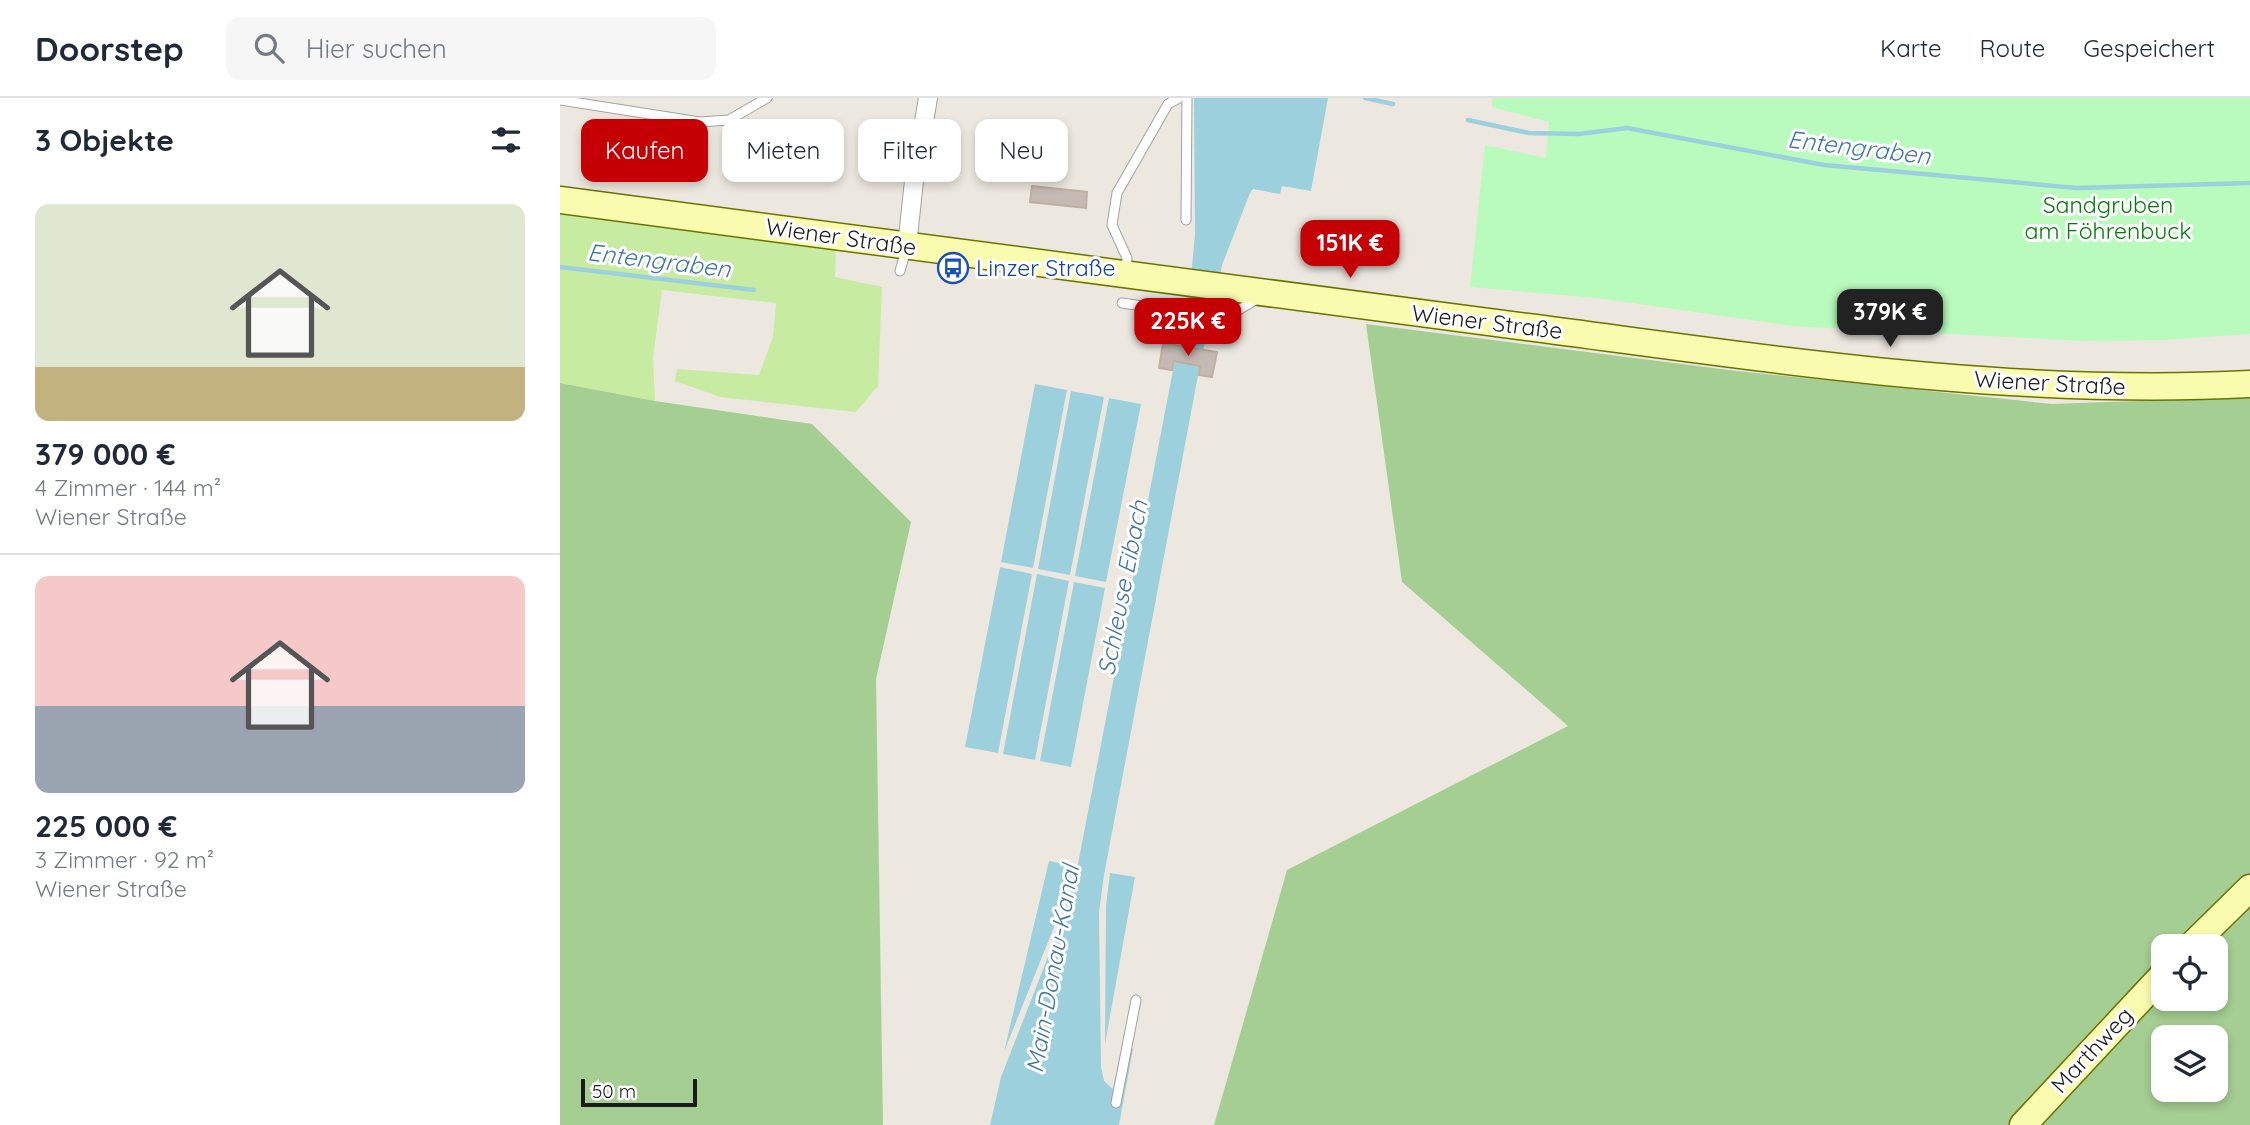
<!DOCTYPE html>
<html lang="de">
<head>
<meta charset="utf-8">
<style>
	body { margin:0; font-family:Quicksand,sans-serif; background:#f6f6f7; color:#1f2937; height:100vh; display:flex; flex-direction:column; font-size:26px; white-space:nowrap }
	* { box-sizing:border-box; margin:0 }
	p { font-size:23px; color:#747a83 }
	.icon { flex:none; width:38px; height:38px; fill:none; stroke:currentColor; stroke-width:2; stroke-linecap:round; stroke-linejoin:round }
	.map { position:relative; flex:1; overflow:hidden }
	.details { display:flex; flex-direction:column; background:#fff; width:560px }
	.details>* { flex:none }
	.top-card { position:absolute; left:21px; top:21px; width:665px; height:63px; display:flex; gap:14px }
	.tools { position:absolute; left:1591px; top:836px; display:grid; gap:14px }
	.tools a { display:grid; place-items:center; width:77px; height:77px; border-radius:14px; background:#fff; box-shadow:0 4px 10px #0003; font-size:35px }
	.scale { position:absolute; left:21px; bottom:18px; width:116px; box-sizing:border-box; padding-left:7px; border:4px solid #1b1b1b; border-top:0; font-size:19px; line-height:24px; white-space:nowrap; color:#1b1b1b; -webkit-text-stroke:5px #fff; paint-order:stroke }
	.price { position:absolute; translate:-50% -60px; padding:0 16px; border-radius:14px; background:#c50004; color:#fff; font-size:23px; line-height:46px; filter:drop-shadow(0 2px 4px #0008) }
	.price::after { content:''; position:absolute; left:50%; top:42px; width:21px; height:16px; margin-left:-10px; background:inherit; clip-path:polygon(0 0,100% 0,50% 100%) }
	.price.current { background:#222; color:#fff }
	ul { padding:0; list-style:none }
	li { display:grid; align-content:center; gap:14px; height:371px; padding:0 35px }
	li+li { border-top:2px solid #e0e1e3 }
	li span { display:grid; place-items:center; height:217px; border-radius:14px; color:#555 }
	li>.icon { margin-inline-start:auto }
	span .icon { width:126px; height:126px; fill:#fffc; stroke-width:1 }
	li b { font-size:30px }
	h2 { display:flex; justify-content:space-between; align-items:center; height:84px; padding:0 35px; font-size:30px }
	.chip { padding:0 24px; border-radius:14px; background:#fff; box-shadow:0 4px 10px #0003; font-size:24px; line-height:63px }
	.chip.current { background:#c50004; color:#fff }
	header { display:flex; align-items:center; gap:42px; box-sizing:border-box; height:98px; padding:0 35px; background:#fff; border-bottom:2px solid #e0e1e3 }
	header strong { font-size:33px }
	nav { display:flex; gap:38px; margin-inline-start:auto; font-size:24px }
	.search { width:490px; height:63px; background:#f6f6f7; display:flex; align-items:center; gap:18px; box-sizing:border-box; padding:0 24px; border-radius:14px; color:#747a83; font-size:26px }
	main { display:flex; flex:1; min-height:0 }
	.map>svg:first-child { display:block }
</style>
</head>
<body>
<header>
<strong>Doorstep</strong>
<div class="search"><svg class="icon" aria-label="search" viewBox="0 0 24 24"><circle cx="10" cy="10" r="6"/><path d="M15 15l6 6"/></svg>Hier suchen</div>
<nav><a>Karte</a><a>Route</a><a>Gespeichert</a></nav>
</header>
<main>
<section class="details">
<h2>3 Objekte<svg class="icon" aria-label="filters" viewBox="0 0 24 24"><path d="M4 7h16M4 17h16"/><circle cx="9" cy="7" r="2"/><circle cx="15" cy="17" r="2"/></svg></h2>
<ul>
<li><span style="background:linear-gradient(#dfe7d0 75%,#c2b280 0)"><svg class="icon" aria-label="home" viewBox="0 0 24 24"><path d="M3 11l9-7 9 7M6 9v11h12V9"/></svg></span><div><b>379 000 €</b><p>4 Zimmer · 144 m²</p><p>Wiener Straße</p></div></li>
<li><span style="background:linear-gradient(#f6c9c9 60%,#9aa5b1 0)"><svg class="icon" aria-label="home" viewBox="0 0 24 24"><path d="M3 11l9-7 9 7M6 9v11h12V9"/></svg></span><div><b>225 000 €</b><p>3 Zimmer · 92 m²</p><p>Wiener Straße</p></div></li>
</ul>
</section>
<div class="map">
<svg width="1690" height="1027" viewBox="0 0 1690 1027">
	<rect width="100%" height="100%" fill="#ede8df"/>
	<polygon fill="#c7eba1" points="0,115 276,151 275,179 322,189 318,288 296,314 160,299 115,283 117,271 199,277 213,239 216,205 102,192 93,260 95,303 0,285"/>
	<g fill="#a5ce92" fill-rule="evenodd">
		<path d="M806 226 1177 273 1492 306 1690 299V1027H654L727 772 1008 628 842 484ZM1603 849H1656V901H1603ZM1603 940H1656V992H1603Z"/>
		<polygon points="0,285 95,303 252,326 351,424 316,581 323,1027 0,1027"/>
	</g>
	<polygon fill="#b8fbbc" points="932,0 1690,0 1690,236 1603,242 1527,243 1232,228 1037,200 910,189 925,47 986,60 989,24 932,9"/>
	<g fill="#9dd0dd">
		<polygon points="634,0 768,0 751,93 722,88 720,96 693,91 690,95 662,167 640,267 544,777 539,815 541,969 544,983 553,991 563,944 573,951 559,1027 430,1027 441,979 502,823 517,771 631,179 635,136"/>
		<polygon points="475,286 507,292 473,470 441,464"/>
		<polygon points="511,293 544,299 510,477 478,471"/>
		<polygon points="549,300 581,306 546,484 515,478"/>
		<polygon points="440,469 472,476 438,655 405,649"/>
		<polygon points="477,476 509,483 475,662 443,656"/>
		<polygon points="514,484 545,490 511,669 480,663"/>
		<polygon points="489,763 513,768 506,799 444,954"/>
		<polygon points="550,775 575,779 545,946 546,808"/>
	</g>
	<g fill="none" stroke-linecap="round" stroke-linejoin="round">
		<g stroke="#9dd0dd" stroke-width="4.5">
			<polyline points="805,0 833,6"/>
			<polyline points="908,22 969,35 1019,36 1067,30 1264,67 1517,90 1690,85"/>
			<polyline points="0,169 194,192"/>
		</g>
	</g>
	<g fill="#c5bab3" stroke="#bfaea1" stroke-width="2">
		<polygon points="472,88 527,94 526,110 470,104"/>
		<polygon points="603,245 657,254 652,279 639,277 640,268 614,263 612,272 599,270"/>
	</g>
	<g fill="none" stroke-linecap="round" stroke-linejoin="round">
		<g stroke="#a2a2a2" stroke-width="11">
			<g id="lane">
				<polyline points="0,2 140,24 169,22 207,0"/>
				<polyline points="626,122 627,0"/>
				<polyline points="340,173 346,152"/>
				<polyline points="566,175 567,160 552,127 557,95 608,6 619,0"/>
				<polyline points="562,205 665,220 697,201"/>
				<polyline points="556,1005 576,902"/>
			</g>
		</g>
		<g stroke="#a2a2a2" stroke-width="20">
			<polyline id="street" points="347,148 354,83 368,0"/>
		</g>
		<g stroke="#697300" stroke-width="29">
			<g id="secondary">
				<path d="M0 102C322 144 644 187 967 229 1207 260 1447 299 1690 286"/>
				<polyline points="1630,849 1690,790"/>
				<polyline points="1463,1027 1603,877"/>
			</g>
		</g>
		<use href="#lane" stroke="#fff" stroke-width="9"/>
		<use href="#street" stroke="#fff" stroke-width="18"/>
		<use href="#secondary" stroke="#f9fcae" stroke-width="26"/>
	</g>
	<defs>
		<g id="bus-ring" transform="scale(1.575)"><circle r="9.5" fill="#fff" stroke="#1a4fb4" stroke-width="1.5"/><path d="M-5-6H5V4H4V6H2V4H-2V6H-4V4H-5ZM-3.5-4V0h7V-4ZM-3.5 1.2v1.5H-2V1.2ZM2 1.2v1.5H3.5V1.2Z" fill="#1a4fb4"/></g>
	</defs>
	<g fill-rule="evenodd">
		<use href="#bus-ring" x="393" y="170"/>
	</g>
	<g text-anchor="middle" stroke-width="6" stroke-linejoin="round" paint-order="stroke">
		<g font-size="23" fill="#067b0e" stroke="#fff">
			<text x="1548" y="115">Sandgruben<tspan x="1548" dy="26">am Föhrenbuck</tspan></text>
		</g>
		<g font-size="23" fill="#1b1b1b" stroke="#fff">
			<text transform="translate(281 139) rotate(8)" y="8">Wiener Straße</text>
			<text transform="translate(927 224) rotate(7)" y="8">Wiener Straße</text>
			<text transform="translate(1490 285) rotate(3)" y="8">Wiener Straße</text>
			<text transform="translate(1532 952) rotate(-47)" y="8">Marthweg</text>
		</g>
		<g font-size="23" fill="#164399" stroke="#fff" text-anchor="start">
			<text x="416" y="178">Linzer Straße</text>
		</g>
		<g font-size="24" font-style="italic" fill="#4176a5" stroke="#fff">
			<text transform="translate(1299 50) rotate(7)" y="8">Entengraben</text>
			<text transform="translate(99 163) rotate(7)" y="8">Entengraben</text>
			<text transform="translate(563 490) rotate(-79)" y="8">Schleuse Eibach</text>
			<text transform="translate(493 871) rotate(-80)" y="8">Main-Donau-Kanal</text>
		</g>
	</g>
</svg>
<div class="tools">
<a><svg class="icon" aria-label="locate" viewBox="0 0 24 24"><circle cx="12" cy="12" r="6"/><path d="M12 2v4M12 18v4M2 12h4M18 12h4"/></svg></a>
<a><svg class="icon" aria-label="layers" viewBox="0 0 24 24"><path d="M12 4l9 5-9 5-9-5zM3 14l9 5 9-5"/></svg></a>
</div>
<div class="scale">50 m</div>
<b class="price" style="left:790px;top:182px">151K €</b>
<b class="price current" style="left:1330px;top:251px">379K €</b>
<b class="price" style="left:628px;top:260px">225K €</b>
<div class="top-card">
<a class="chip current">Kaufen</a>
<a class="chip">Mieten</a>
<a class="chip">Filter</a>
<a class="chip">Neu</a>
</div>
</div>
</main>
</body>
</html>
